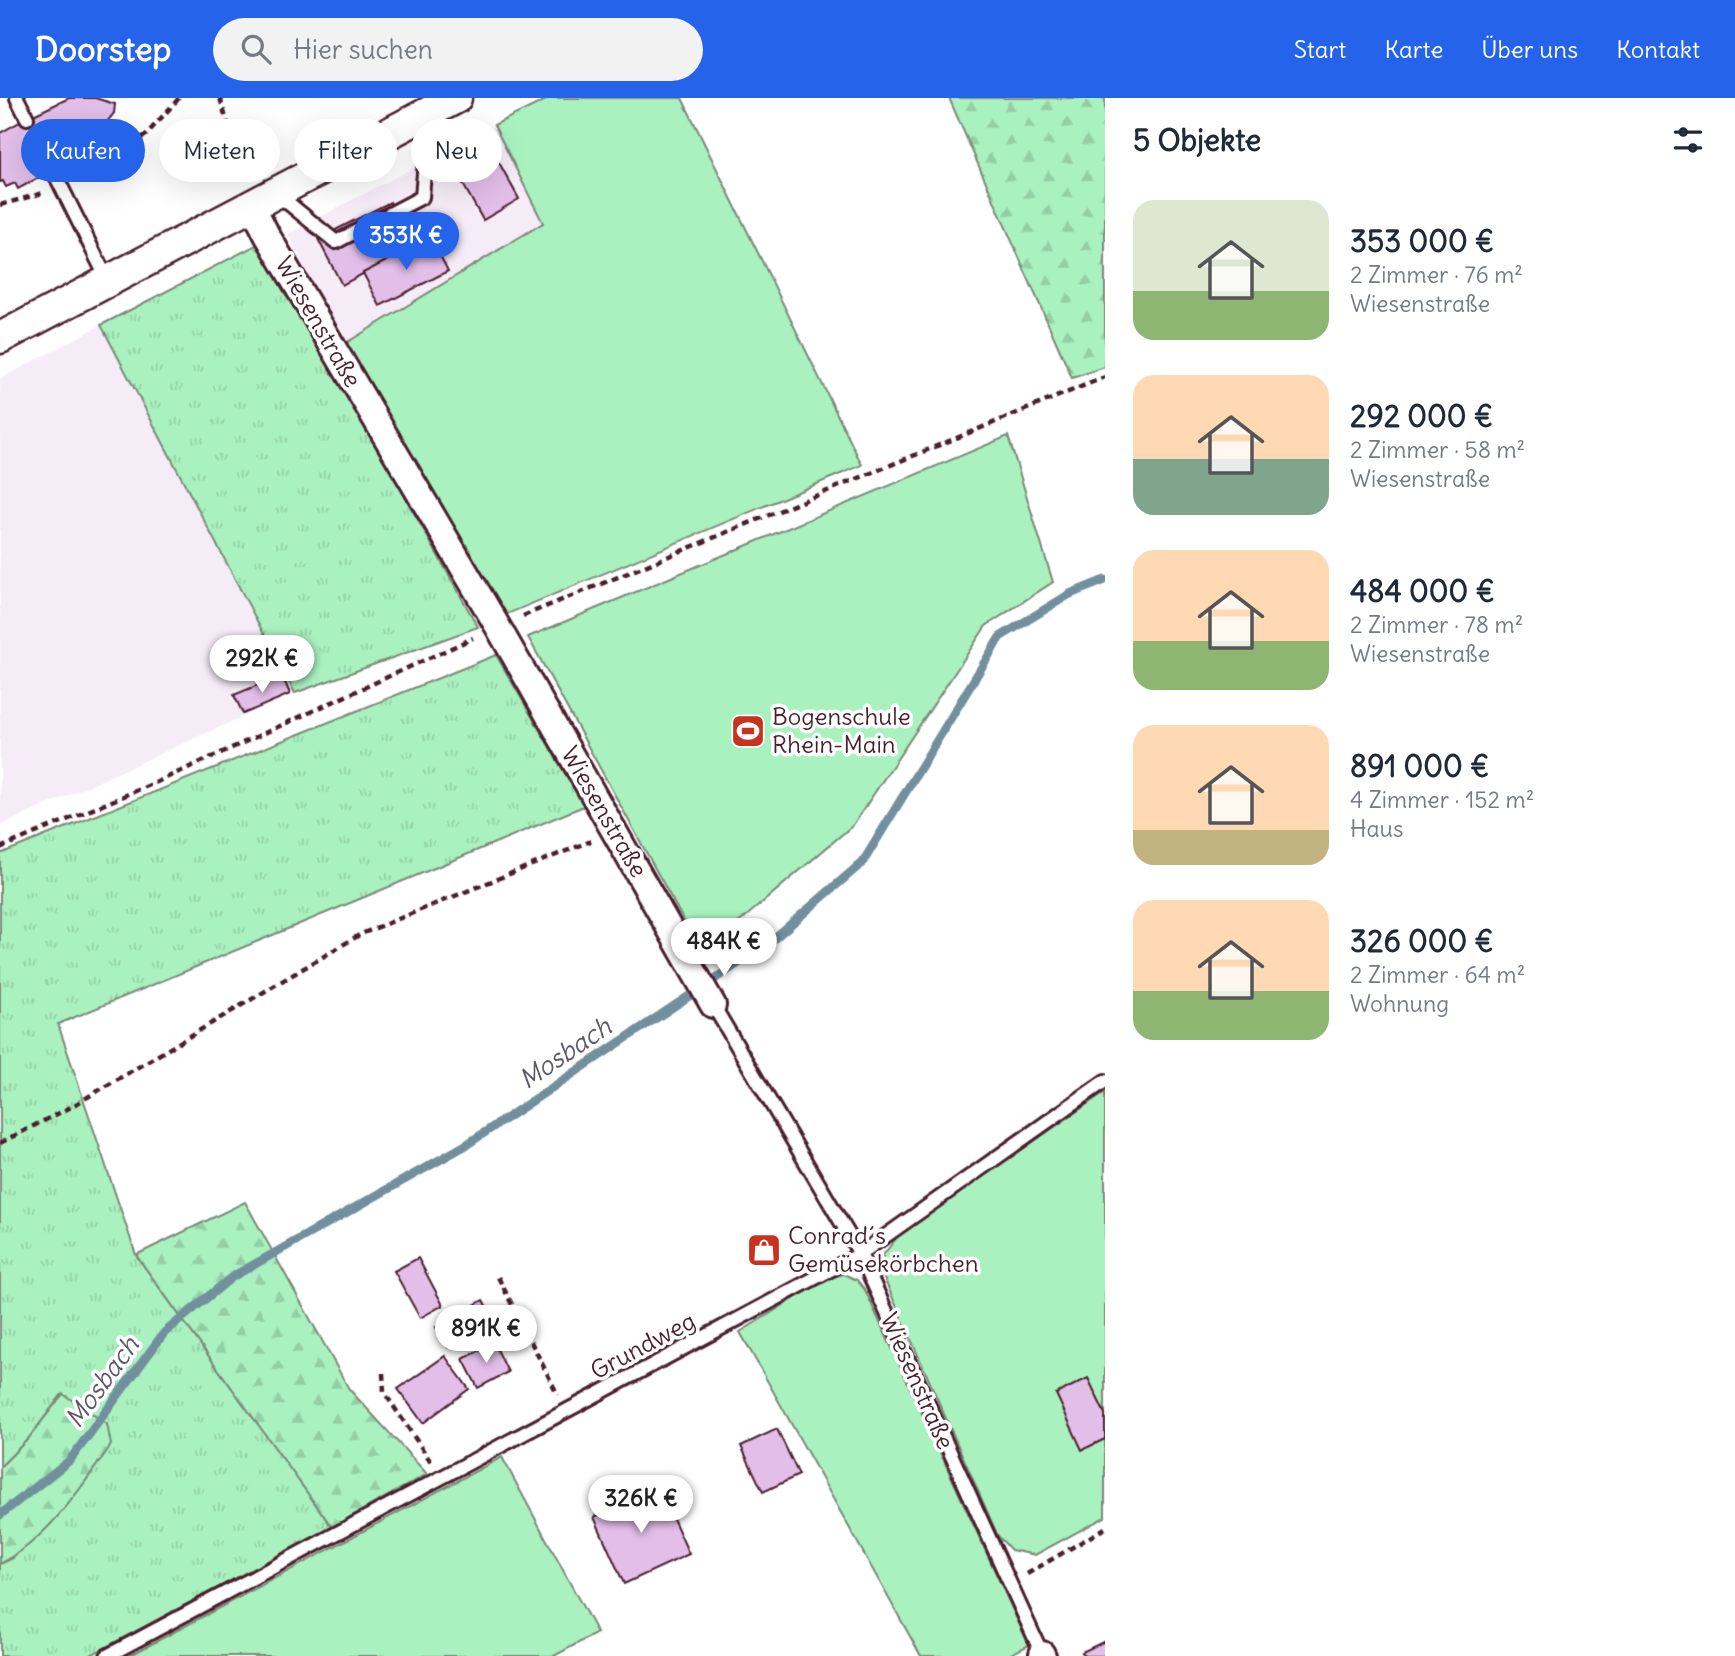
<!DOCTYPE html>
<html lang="de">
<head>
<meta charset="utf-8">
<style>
	body { margin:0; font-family:Delius,sans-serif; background:#f2f2f3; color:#1f2937; height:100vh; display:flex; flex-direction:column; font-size:26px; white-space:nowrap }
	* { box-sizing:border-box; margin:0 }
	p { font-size:23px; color:#747a83 }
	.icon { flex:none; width:38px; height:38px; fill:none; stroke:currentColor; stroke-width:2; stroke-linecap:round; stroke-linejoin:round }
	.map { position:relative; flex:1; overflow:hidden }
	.panel { display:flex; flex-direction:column; background:#fff; width:630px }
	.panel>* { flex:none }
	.top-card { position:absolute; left:21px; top:21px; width:665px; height:63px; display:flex; gap:14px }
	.price { position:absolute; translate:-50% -60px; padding:0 16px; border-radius:24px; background:#fff; color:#222; font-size:23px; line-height:46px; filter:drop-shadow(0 2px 4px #0008) }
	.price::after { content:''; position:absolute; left:50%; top:42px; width:21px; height:16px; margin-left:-10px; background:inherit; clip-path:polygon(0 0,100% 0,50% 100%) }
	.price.on { background:#2563eb; color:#fff }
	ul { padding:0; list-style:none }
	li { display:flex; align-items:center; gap:21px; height:175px; padding:0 28px }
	li span { display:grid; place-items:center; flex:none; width:196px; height:140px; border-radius:21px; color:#555 }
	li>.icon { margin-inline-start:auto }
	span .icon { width:84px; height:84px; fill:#fffc; stroke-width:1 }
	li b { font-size:30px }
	h2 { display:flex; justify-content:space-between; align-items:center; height:84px; padding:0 28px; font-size:30px }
	.pill { padding:0 24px; border-radius:32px; background:#fff; box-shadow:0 7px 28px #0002; font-size:24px; line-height:63px }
	.pill.on { background:#2563eb; color:#fff }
	header { display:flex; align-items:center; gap:42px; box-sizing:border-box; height:98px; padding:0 35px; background:#2563eb; color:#fff }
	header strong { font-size:33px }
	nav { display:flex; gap:38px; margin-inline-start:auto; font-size:24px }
	.search { width:490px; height:63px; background:#f2f2f3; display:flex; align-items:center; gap:18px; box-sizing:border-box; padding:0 24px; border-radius:38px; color:#747a83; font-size:26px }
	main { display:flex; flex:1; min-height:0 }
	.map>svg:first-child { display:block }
</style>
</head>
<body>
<header>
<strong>Doorstep</strong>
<div class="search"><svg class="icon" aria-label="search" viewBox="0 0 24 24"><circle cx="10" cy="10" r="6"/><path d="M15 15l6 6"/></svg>Hier suchen</div>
<nav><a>Start</a><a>Karte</a><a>Über uns</a><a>Kontakt</a></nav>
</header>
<main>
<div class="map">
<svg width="1105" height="1558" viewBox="0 0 1105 1558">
	<defs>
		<pattern id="grass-tufts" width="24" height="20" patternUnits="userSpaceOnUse" patternTransform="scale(1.75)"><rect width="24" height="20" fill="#a9f2c0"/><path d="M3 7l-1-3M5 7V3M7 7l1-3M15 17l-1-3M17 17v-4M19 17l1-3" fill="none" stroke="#93cfa5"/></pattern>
		<pattern id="forest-firs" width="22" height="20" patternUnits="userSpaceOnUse" patternTransform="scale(1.75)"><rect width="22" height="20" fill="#a9f2c0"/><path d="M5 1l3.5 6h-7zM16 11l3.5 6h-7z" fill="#93cfa5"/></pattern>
	</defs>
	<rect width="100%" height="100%" fill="#fff"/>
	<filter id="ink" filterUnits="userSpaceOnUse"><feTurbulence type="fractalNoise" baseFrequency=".0143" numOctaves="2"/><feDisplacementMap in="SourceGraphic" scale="14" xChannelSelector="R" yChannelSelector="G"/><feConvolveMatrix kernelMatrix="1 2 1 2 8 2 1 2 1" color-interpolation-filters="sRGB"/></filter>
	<g filter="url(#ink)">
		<g fill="#f6ecf8">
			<polygon points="494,27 543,125 341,248 288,136"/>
			<polygon points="101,227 295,595 0,728 0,281"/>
		</g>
		<g fill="url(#grass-tufts)" stroke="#7a8876" stroke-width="2">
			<polygon points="262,144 478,529 295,595 101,227"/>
			<polygon points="496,557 584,708 58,926 136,1157 332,1429 89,1558 0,1558 0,1466 13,1460 62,1296 28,1341 0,1369 0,756"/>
		</g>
		<g fill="url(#forest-firs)" stroke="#7a8876" stroke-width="2">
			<polygon points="949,0 1105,0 1105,269 1072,280"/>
			<polygon points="245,1104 349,1291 427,1376 332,1429 136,1157"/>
			<path d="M63 1296 107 1326 111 1347C81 1390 48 1441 0 1466V1369L28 1341Z"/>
		</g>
		<g fill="#a9f2c0" stroke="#7a8876" stroke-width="2">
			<polygon points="550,0 682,0 862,367 500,519 341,248 543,125 494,27"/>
			<polygon points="1008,338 1053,484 986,528 853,727 702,856 528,539"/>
			<polygon points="1105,994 1105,1419 1035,1457 1011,1452 998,1438 883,1178 883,1157 899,1137"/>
			<polygon points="844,1176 857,1182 865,1192 1029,1547 1007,1558 921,1558 740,1234 826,1181"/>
			<polygon points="502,1359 597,1535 554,1558 129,1558"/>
		</g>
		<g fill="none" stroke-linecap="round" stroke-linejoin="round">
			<polyline stroke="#728f9e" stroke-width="9" points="0,1417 70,1362 164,1235 232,1179 466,1047 770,844 863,764 1000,539 1070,496 1105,482"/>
		</g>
		<g fill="#e2bee9" stroke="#4a1f2b" stroke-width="2">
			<polygon points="69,0 95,0 115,6 114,15 102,30 91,36 95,42 89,45 92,50 69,62 64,53 57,57 59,61 50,66 27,20"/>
			<polygon points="27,20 50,66 43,69 41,66 36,69 40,79 18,91 15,85 6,89 3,83 0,84 0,35"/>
			<polygon points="496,59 519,101 483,122 459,79"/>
			<polygon points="390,104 414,149 342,187 318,141"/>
			<polygon points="431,140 448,173 380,208 363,175"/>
			<polygon points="282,577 290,596 243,616 234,597"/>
			<polygon points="418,1160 443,1207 420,1220 394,1173"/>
			<polygon points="483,1202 494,1222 448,1249 436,1229"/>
			<polygon points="494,1245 508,1274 478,1290 463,1261"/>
			<polygon points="445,1258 469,1291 423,1325 398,1291"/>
			<polygon points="1088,1280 1105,1316 1105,1341 1082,1352 1056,1296"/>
			<polygon points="777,1331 799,1377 763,1394 741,1348"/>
			<polygon points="659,1389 689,1456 624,1486 594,1419"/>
			<polygon points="1105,1543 1105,1558 1084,1558 1082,1554"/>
		</g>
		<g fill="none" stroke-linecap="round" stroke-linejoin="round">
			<g stroke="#4a1f2b" stroke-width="18">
				<g id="service">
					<polyline points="17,0 27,20"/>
					<polyline points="50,66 108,183"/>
					<polyline points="276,95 336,144 422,99 429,15"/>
					<polyline points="713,907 860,1156 1042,1556"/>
					<polyline points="107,1558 860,1156 1105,983"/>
				</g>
			</g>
			<g stroke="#4a1f2b" stroke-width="30">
				<g id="minor">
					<polyline points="252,107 267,137 498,529 713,907"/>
					<polyline points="1042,1556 1043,1558"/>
				</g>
			</g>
			<g stroke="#4a1f2b" stroke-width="35">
				<polyline id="tertiary" points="0,240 456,0"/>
			</g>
			<g stroke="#4a1f2b" stroke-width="4.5" stroke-dasharray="7 5" stroke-linecap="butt">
				<polyline points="220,0 244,80"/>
				<polyline points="80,78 146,37 179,0"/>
				<polyline points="0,107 43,95"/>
				<polyline points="523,518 1105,279"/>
				<polyline points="0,750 157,684 473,540"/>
				<polyline points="0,1045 71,1009 361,836 591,743"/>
				<polyline points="498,1179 558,1297"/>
				<polyline points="383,1275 384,1294 431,1364"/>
				<polyline points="1027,1476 1105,1430"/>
			</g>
			<use href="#service" stroke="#fff" stroke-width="12"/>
			<use href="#minor" stroke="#fff" stroke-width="24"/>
			<use href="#tertiary" stroke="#fff" stroke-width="30"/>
		</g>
	</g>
	<defs>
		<g id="stadium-square" transform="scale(1.75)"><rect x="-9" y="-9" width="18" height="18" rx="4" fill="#c8321e" stroke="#fff"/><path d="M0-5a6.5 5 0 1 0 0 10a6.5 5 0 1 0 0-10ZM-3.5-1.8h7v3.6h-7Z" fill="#fff"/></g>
		<g id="shop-square" transform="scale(1.75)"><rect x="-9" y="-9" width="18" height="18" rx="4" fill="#c8321e" stroke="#fff"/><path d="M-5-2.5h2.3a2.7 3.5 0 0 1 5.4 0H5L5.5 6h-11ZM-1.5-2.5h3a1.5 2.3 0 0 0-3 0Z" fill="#fff"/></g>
	</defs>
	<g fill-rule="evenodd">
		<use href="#stadium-square" x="748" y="633"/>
		<use href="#shop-square" x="764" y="1152"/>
	</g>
	<g text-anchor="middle" stroke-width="7" stroke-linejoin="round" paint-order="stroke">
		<g font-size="24" fill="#4a1f2b" stroke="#fff">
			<text transform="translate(318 224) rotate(60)" y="8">Wiesenstraße</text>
			<text transform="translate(604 714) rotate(60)" y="8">Wiesenstraße</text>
			<text transform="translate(643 1248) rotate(-28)" y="8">Grundweg</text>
			<text transform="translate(917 1283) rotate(66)" y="8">Wiesenstraße</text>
		</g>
		<g font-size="24" fill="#4a1f2b" stroke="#fff" text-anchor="start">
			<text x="772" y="627">Bogenschule<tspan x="772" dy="28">Rhein-Main</tspan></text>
			<text x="788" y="1146">Conrad´s<tspan x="788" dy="28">Gemüsekörbchen</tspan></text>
		</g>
		<g font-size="26" font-style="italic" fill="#5e5765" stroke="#fff">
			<text transform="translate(565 955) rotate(-34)" y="9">Mosbach</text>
			<text transform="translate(102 1284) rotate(-54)" y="9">Mosbach</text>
		</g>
	</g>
</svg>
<b class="price on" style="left:406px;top:174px">353K €</b>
<b class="price" style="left:262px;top:597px">292K €</b>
<b class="price" style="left:724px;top:880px">484K €</b>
<b class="price" style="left:486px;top:1267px">891K €</b>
<b class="price" style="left:641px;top:1437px">326K €</b>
<div class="top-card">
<a class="pill on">Kaufen</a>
<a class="pill">Mieten</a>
<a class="pill">Filter</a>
<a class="pill">Neu</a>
</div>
</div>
<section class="panel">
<h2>5 Objekte<svg class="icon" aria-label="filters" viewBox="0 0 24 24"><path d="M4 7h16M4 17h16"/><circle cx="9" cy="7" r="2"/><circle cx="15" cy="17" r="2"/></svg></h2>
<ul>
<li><span style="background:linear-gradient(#dfe7d0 65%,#8fb573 0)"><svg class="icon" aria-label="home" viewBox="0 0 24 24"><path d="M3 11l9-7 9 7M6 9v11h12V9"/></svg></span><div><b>353 000 €</b><p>2 Zimmer · 76 m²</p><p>Wiesenstraße</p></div></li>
<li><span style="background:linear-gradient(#ffd9b3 60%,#7fa58c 0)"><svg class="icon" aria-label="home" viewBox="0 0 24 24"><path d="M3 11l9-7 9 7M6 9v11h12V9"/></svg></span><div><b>292 000 €</b><p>2 Zimmer · 58 m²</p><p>Wiesenstraße</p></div></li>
<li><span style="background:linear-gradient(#ffd9b3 65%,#8fb573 0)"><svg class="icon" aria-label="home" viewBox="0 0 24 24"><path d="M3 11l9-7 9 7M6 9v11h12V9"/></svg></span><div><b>484 000 €</b><p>2 Zimmer · 78 m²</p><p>Wiesenstraße</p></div></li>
<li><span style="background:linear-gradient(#ffd9b3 75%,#c2b280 0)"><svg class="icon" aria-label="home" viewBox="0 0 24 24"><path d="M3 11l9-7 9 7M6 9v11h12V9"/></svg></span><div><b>891 000 €</b><p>4 Zimmer · 152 m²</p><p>Haus</p></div></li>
<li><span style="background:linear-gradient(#ffd9b3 65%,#8fb573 0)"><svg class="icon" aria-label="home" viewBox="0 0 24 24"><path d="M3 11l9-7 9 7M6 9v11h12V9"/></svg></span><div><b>326 000 €</b><p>2 Zimmer · 64 m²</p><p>Wohnung</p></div></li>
</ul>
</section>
</main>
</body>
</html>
